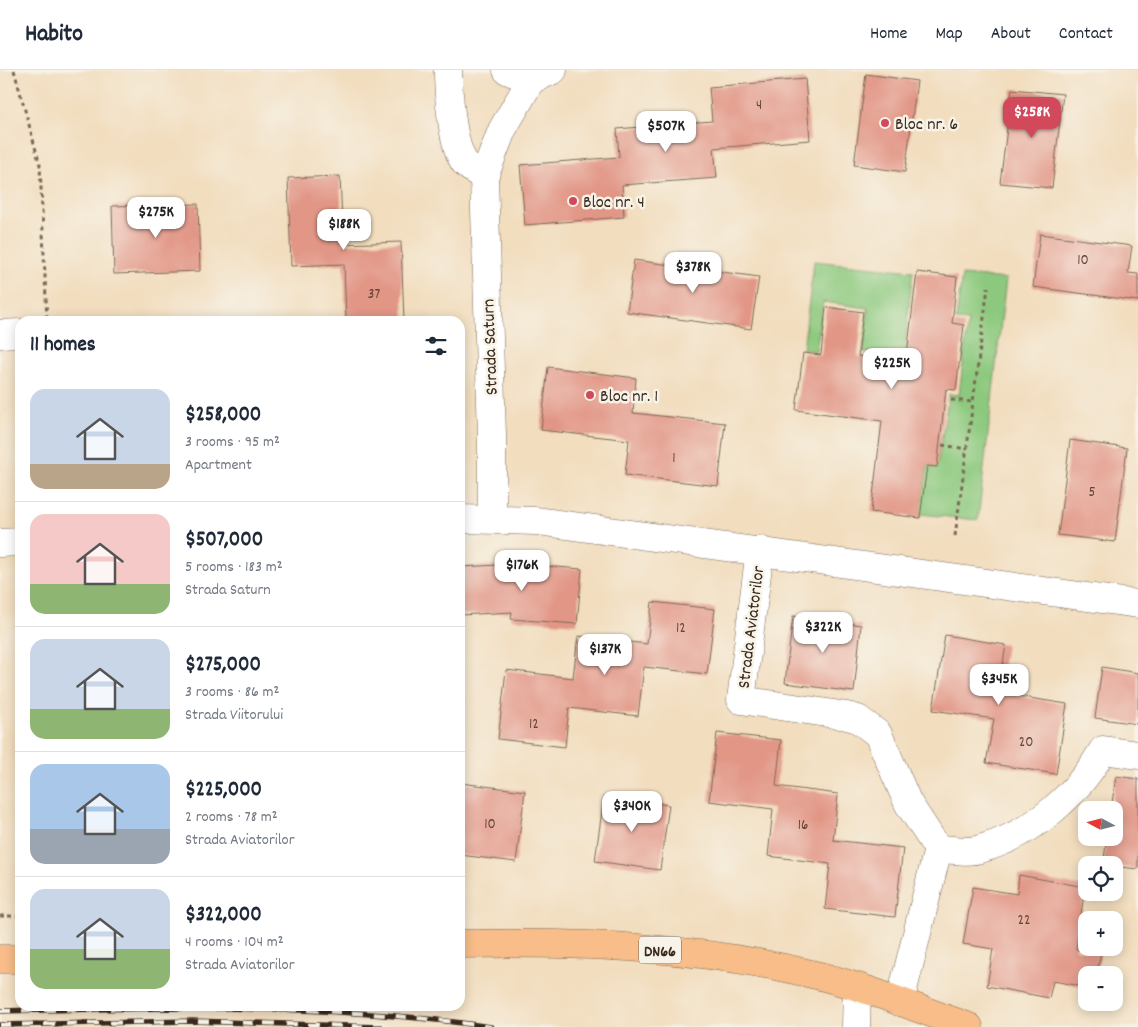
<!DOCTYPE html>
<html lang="en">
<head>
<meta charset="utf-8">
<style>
	body { margin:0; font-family:Dekko,sans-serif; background:#f2f2f3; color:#1f2937; height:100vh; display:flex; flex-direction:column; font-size:19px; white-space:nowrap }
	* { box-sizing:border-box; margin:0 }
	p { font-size:16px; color:#747a83 }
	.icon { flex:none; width:28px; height:28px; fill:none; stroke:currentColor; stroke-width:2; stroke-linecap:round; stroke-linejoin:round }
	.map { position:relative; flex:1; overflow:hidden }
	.panel { position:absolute; left:15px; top:246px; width:450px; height:695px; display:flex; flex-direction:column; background:#fff; border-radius:15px; box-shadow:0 2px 12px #0003 }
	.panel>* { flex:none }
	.needle { width:32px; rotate:277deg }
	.buttons { position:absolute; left:1078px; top:731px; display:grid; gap:10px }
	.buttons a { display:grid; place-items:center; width:45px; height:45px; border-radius:10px; background:#fff; box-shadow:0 2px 12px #0003; font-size:25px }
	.price { position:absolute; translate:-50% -42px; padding:0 11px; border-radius:10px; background:#fff; color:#222; font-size:16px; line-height:32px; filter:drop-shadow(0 1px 2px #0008) }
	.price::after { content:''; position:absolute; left:50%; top:30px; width:15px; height:11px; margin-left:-8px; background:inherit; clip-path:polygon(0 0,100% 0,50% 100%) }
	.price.active { background:#d1495b; color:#fff }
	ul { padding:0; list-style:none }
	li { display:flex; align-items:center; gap:15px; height:125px; padding:0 15px }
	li+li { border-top:1px solid #e0e1e3 }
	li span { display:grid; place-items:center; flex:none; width:140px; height:100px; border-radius:15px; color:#555 }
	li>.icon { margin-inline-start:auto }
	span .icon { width:60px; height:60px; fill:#fffc; stroke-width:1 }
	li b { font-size:21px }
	h2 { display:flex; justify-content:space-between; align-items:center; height:60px; padding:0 15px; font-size:21px }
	header { display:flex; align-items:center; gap:30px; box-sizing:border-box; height:70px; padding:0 25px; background:#fff; border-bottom:1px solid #e0e1e3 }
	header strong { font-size:24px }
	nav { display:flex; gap:28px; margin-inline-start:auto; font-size:18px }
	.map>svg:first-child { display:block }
</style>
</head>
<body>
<header>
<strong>Habito</strong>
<nav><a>Home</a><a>Map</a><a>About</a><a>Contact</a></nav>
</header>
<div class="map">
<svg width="1138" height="957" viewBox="0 0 1138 957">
	<rect width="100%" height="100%" fill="#f7f3e8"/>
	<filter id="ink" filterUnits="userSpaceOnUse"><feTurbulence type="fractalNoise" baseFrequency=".02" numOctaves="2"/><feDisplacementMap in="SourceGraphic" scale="10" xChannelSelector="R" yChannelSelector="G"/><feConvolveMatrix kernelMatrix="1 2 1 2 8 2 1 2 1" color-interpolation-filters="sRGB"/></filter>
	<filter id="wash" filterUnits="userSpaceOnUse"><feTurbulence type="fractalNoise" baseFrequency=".0096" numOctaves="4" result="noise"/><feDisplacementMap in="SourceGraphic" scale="20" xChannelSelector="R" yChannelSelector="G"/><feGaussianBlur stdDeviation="1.12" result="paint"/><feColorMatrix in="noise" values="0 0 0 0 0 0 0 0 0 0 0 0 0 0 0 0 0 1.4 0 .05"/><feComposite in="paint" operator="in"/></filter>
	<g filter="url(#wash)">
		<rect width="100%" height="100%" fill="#f2ddbe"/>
		<g fill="#8cc97e" stroke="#647a4e">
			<polygon points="814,191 913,201 905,272 915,274 913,290 863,282 868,238 823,232 816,281 803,279"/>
			<polygon points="962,205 1006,209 978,450 920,444 927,397 937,397 949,324 959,325 968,251 956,250"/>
		</g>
		<g id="blocks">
			<g fill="#e29686">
				<polygon points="866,4 917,11 905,102 854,95"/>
				<polygon points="805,9 810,70 714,78 717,108 622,115 624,147 525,155 520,95 619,87 617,59 712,51 709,17"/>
				<polygon points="1012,19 1063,24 1052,118 1000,113"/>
				<polygon points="340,106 343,174 401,172 404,251 346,251 344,194 291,196 288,108"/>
				<polygon points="198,134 200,201 114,204 112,136"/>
				<polygon points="1040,164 1132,176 1128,203 1138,204 1138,231 1033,217"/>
				<polygon points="634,190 759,207 751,259 627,242"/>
				<polygon points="917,202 957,207 952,253 964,255 956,320 946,319 937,397 927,396 920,448 871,442 882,351 796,340 803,283 821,285 826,237 863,242 858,286 906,292"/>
				<polygon points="548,297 636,308 633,343 725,353 718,416 625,405 629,370 541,360"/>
				<polygon points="1070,370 1127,378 1115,472 1058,465"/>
				<polygon points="519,494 582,499 577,554 511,549 512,542 460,545 460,497"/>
				<polygon points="652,532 715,539 707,604 644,597 638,646 569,638 565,677 498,669 506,600 573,608 578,566 647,574"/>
				<polygon points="793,546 861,555 854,622 785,613"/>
				<polygon points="945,565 1006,575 998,623 1067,634 1056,704 986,693 994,649 933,640"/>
				<polygon points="1102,597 1138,603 1138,654 1095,648"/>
				<polygon points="717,663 781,670 776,716 838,724 833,770 903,778 895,847 825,839 830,794 768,786 773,739 709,731"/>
				<polygon points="1116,706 1138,709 1138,799 1103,795 1107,768 1114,768 1114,740 1111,740"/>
				<polygon points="460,713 525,721 516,792 460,785"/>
				<polygon points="604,726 669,735 660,800 595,791"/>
				<polygon points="1019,805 1085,817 1076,879 1101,882 1097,905 1086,905 1086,917 1053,911 1049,928 987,916 993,879 963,874 973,817 1017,824"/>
			</g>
		</g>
	</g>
	<g filter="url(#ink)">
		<use href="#blocks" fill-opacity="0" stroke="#7b6956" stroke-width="1"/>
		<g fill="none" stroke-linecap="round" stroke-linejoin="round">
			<g stroke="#7b6956" stroke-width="29">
				<g id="minor">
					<path d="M448 0C448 21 452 77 465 93 469 98 478 102 484 107"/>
					<polyline points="507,0 531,10"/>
					<polyline points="0,264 20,263"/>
					<polyline points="492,448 492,365 484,107 502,60 531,10 553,0"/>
					<polyline points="460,449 537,451 1138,534"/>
					<polyline points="0,473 20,472"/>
					<polyline points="760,480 741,630 847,646 858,649 878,664 908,733 938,779 900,932"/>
					<path d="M938 779C951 779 968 783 980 779 1032 765 1077 725 1103 680L1138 685"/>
					<polyline points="856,957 857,917"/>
				</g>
			</g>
			<g stroke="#7b6956" stroke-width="29">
				<g id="major">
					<path d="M460 874C576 872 694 876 807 903 862 915 915 938 969 957"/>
					<polyline points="0,889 20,889"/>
				</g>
			</g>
			<g stroke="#7b6956" stroke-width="3" stroke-dasharray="4 4" stroke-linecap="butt">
				<polyline points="14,0 40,95 47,251"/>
				<polyline points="951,330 973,332 988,217"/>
				<polyline points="942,375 967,379"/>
				<polyline points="955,466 973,332"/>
				<polyline points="0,846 20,846"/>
			</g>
			<use href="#minor" stroke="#fff" stroke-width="28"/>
			<use href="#major" stroke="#f8bd89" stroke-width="28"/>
			<g stroke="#3b2a1e" stroke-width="5.5">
				<g id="rail">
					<path d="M0 941C164 937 328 933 491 957"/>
					<polyline points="0,955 193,951 381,957"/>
				</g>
			</g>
			<use href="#rail" stroke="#f7f3e8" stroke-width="4" stroke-dasharray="11" stroke-linecap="butt"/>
		</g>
	</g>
	<g fill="#d1495b" stroke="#f7f3e8" stroke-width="2">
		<circle cx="885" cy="53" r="5"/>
		<circle cx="573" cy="131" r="5"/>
		<circle cx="590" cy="325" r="5"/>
	</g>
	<g text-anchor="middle" stroke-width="5" stroke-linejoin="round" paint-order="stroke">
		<g font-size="15" fill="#654538">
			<text x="759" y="39">4</text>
			<text x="1083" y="194">10</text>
			<text x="374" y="228">37</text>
			<text x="674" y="392">1</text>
			<text x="1092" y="426">5</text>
			<text x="681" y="562">12</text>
			<text x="534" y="658">12</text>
			<text x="1026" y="676">20</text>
			<text x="490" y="758">10</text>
			<text x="803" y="759">16</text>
			<text x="1024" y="854">22</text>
		</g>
		<rect fill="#f7f3e8" stroke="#73665b" stroke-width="1" x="639" y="866.5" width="42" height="27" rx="4"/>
		<g font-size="16" font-weight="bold" fill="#3b2a1e">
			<text x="660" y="886">DN66</text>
		</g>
		<g font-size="18" fill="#3b2a1e" stroke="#f7f3e8" text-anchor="start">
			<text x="895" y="59">Bloc nr. 6</text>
			<text x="583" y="137">Bloc nr. 4</text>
			<text x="600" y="331">Bloc nr. 1</text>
		</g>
		<g font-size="18" fill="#3b2a1e" stroke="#f7f3e8">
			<text transform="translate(489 277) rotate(-92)" y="6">Strada Saturn</text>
			<text transform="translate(750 557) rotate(-83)" y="6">Strada Aviatorilor</text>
		</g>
	</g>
</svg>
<div class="buttons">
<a><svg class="needle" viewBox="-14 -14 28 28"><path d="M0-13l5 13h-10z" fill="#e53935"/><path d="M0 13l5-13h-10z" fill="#747a83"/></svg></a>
<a><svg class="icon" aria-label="locate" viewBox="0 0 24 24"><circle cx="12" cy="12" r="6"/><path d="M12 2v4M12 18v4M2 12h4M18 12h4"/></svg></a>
<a>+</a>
<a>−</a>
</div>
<b class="price active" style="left:1032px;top:69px">$258K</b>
<b class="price" style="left:666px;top:83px">$507K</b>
<b class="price" style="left:156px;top:169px">$275K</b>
<b class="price" style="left:344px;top:181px">$188K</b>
<b class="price" style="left:693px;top:224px">$378K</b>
<b class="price" style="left:892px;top:320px">$225K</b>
<b class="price" style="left:522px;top:522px">$176K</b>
<b class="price" style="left:823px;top:584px">$322K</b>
<b class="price" style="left:605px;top:606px">$137K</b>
<b class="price" style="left:999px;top:636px">$345K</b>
<b class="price" style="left:632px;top:763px">$340K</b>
<section class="panel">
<h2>11 homes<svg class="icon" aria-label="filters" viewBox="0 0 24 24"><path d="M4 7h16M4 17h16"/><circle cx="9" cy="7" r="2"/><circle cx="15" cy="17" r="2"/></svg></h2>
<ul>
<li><span style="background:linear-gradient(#c9d6e8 75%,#b9a48a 0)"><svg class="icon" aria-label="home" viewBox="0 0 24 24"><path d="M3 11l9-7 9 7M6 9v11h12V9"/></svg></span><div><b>$258,000</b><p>3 rooms · 95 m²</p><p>Apartment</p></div></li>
<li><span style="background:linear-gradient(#f6c9c9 70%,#8fb573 0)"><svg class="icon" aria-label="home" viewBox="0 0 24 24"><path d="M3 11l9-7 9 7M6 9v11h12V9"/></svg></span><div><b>$507,000</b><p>5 rooms · 183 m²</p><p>Strada Saturn</p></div></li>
<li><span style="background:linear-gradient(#c9d6e8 70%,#8fb573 0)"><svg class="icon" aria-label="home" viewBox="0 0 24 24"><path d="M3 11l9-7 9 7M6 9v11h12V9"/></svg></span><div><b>$275,000</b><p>3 rooms · 86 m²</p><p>Strada Viitorului</p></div></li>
<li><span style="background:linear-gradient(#a9c7e8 65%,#9aa5b1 0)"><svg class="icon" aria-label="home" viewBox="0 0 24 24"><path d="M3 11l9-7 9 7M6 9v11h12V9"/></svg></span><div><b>$225,000</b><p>2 rooms · 78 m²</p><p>Strada Aviatorilor</p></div></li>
<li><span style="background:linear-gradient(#c9d6e8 60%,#8fb573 0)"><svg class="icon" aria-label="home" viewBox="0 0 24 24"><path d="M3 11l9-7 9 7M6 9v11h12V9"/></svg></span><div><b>$322,000</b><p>4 rooms · 104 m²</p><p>Strada Aviatorilor</p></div></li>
</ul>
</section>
</div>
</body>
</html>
